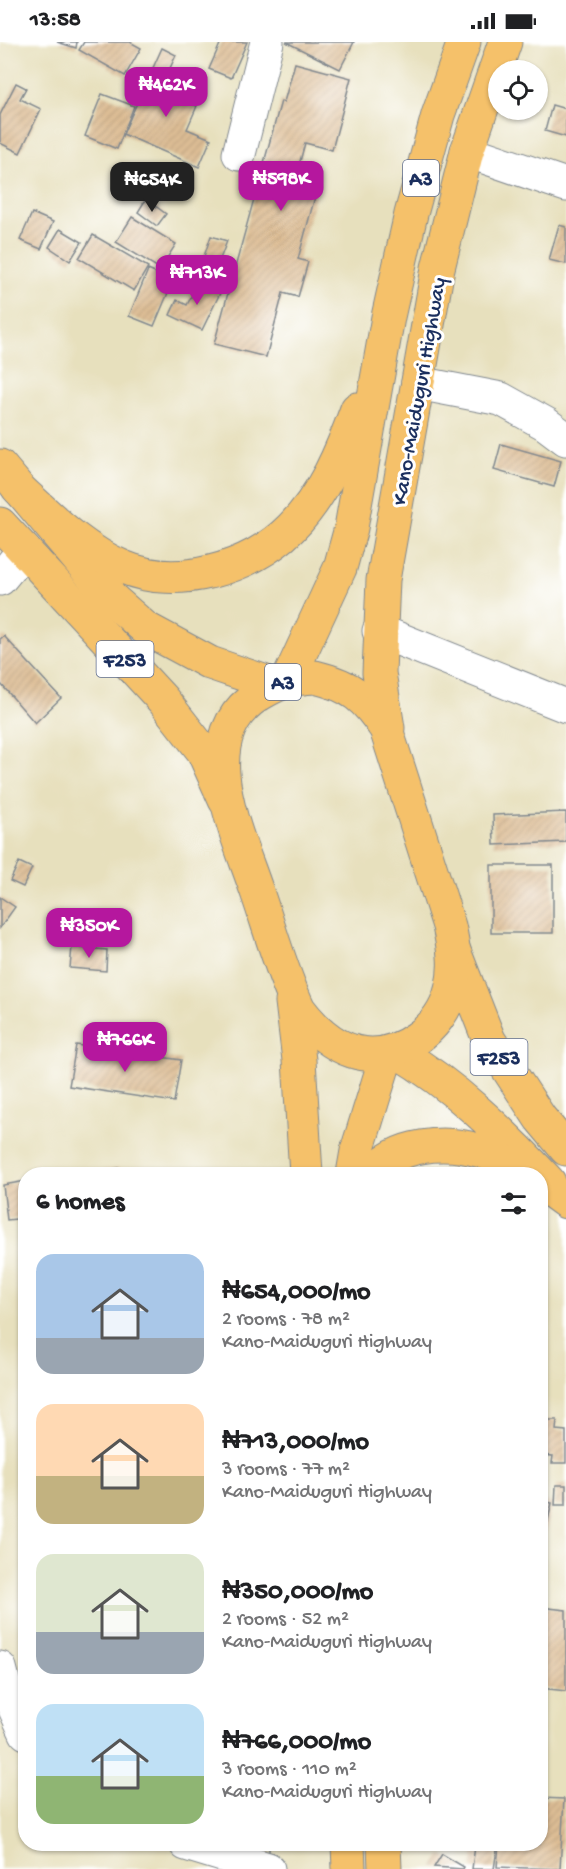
<!DOCTYPE html>
<html lang="en">
<head>
<meta charset="utf-8">
<style>
	body { margin:0; font-family:"Gochi Hand",sans-serif; background:#f6f6f6; color:#202124; height:100vh; display:flex; flex-direction:column; font-size:22px; white-space:nowrap }
	* { box-sizing:border-box; margin:0 }
	p { font-size:20px; color:#757577 }
	.icon { flex:none; width:33px; height:33px; fill:none; stroke:currentColor; stroke-width:2; stroke-linecap:round; stroke-linejoin:round }
	.map { position:relative; flex:1; overflow:hidden }
	.panel { position:absolute; left:18px; top:1125px; width:530px; height:684px; display:flex; flex-direction:column; background:#fff; border-radius:24px; box-shadow:0 2px 4px #0004 }
	.panel>* { flex:none }
	.buttons { position:absolute; left:488px; top:18px; display:grid; gap:12px }
	.buttons a { display:grid; place-items:center; width:60px; height:60px; border-radius:50%; background:#fff; box-shadow:0 2px 4px #0004; font-size:30px }
	.price { position:absolute; translate:-50% -51px; padding:0 14px; border-radius:12px; background:#b5179e; color:#fff; font-size:20px; line-height:39px; filter:drop-shadow(0 2px 3px #0008) }
	.price::after { content:''; position:absolute; left:50%; top:36px; width:18px; height:14px; margin-left:-9px; background:inherit; clip-path:polygon(0 0,100% 0,50% 100%) }
	.price.selected { background:#222; color:#fff }
	ul { padding:0; list-style:none }
	li { display:flex; align-items:center; gap:18px; height:150px; padding:0 18px }
	li span { display:grid; place-items:center; flex:none; width:168px; height:120px; border-radius:18px; color:#555 }
	li>.icon { margin-inline-start:auto }
	span .icon { width:72px; height:72px; fill:#fffc; stroke-width:1 }
	li b { font-size:26px }
	h2 { display:flex; justify-content:space-between; align-items:center; height:72px; padding:0 18px; font-size:26px }
	.status { display:flex; justify-content:space-between; align-items:center; height:42px; padding:0 30px; background:#fff; direction:ltr }
	.status svg { height:16px; fill:currentColor }
	.map>svg:first-child { display:block }
</style>
</head>
<body>
<div class="status"><b>13:58</b><svg viewBox="0 0 49 12"><path d="M0 12V9h3v3zM5 12V6h3v6zM10 12V3h3v9zM15 12V0h3v12zM26 1h20v11H26zM47 4h2v5h-2z"/></svg></div>
<div class="map">
<svg width="566" height="1827" viewBox="0 0 566 1827">
	<defs>
		<pattern id="building-hatch" width="6" height="6" patternUnits="userSpaceOnUse" patternTransform="scale(1.5)"><rect width="6" height="6" fill="#ddbd94"/><path d="M-1 1l2-2M0 6l6-6M5 7l2-2" fill="none" stroke="#bda382"/></pattern>
	</defs>
	<rect width="100%" height="100%" fill="#fff"/>
	<filter id="ink" filterUnits="userSpaceOnUse"><feTurbulence type="fractalNoise" baseFrequency=".0167" numOctaves="2"/><feDisplacementMap in="SourceGraphic" scale="12" xChannelSelector="R" yChannelSelector="G"/><feConvolveMatrix kernelMatrix="1 2 1 2 8 2 1 2 1" color-interpolation-filters="sRGB"/></filter>
	<filter id="wash" filterUnits="userSpaceOnUse"><feTurbulence type="fractalNoise" baseFrequency=".008" numOctaves="4" result="noise"/><feDisplacementMap in="SourceGraphic" scale="24" xChannelSelector="R" yChannelSelector="G"/><feGaussianBlur stdDeviation="1.35" result="paint"/><feColorMatrix in="noise" values="0 0 0 0 0 0 0 0 0 0 0 0 0 0 0 0 0 1.4 0 .05"/><feComposite in="paint" operator="in"/></filter>
	<g filter="url(#wash)">
		<rect width="100%" height="100%" fill="#e7e0bd"/>
		<g id="blocks">
			<g fill="url(#building-hatch)">
				<polygon points="57,0 77,0 76,6"/>
				<polygon points="84,0 130,0 141,6 125,34 79,8"/>
				<polygon points="221,0 247,0 231,36 209,27"/>
				<polygon points="286,0 354,0 340,27"/>
				<polygon points="162,6 176,13 160,48 197,64 187,87 211,97 199,125 123,92"/>
				<polygon points="295,21 351,36 332,108 305,101 296,134 319,140 298,217 308,220 298,255 283,251 266,315 214,302 281,59 284,60"/>
				<polygon points="16,41 26,46 20,57 41,67 20,111 0,101 0,73"/>
				<polygon points="102,52 134,64 117,107 85,94"/>
				<polygon points="552,63 566,67 566,95 545,89"/>
				<polygon points="146,157 166,172 157,184 138,170"/>
				<polygon points="32,171 53,180 41,207 20,198"/>
				<polygon points="132,175 176,202 160,227 116,200"/>
				<polygon points="559,183 566,185 566,222 549,218"/>
				<polygon points="60,187 82,200 70,219 49,205"/>
				<polygon points="93,193 148,225 134,249 79,216"/>
				<polygon points="211,194 227,199 217,225 202,220"/>
				<polygon points="148,228 173,239 154,284 129,274"/>
				<polygon points="199,239 221,249 202,288 170,273 177,258 187,263"/>
				<polygon points="501,402 561,419 554,445 494,428"/>
				<polygon points="4,594 61,656 35,681 0,641 0,597"/>
				<polygon points="566,770 566,800 494,803 493,773"/>
				<polygon points="19,820 32,826 23,845 10,839"/>
				<rect x="491" y="823" width="62" height="68"/>
				<polygon points="0,855 15,865 0,886"/>
				<polygon points="72,905 107,908 106,929 70,926"/>
				<polygon points="76,1003 181,1018 174,1060 69,1044"/>
				<polygon points="119,1126 120,1132 83,1132 83,1131"/>
				<polygon points="26,1139 26,1176 7,1178 3,1143"/>
				<polygon points="540,1378 557,1378 556,1388 566,1389 566,1421 552,1421 553,1414 540,1413"/>
				<polygon points="556,1443 566,1443 566,1463 555,1463"/>
				<polygon points="540,1458 552,1461 545,1491 540,1490"/>
				<polygon points="540,1565 566,1568 566,1649 540,1646"/>
				<polygon points="540,1756 564,1757 560,1827 497,1825 499,1802 540,1802"/>
				<polygon points="230,1802 269,1802 269,1815"/>
				<polygon points="475,1804 497,1807 494,1827 472,1827"/>
				<polygon points="442,1812 464,1825 463,1827 434,1825"/>
			</g>
		</g>
	</g>
	<g filter="url(#ink)">
		<use href="#blocks" fill-opacity="0" stroke="#81888e" stroke-width="1.5"/>
		<g fill="none" stroke-linecap="round" stroke-linejoin="round">
			<g stroke="#81888e" stroke-width="35">
				<g id="minor">
					<polyline points="467,109 566,143"/>
					<polyline points="239,112 267,0"/>
					<polyline points="418,341 501,357 546,382 566,397"/>
					<polyline points="0,537 24,508"/>
					<polyline points="379,589 566,664"/>
					<polyline points="0,1626 5,1645 26,1691"/>
					<polyline points="186,1802 268,1827"/>
				</g>
			</g>
			<g stroke="#81888e" stroke-width="35">
				<g id="major">
					<polyline points="0,424 112,557 145,586 210,621 275,643"/>
					<polyline points="0,482 163,658 203,709 225,758"/>
					<polyline points="454,909 489,998 540,1076 566,1107"/>
					<path d="M396 1009C455 1044 502 1090 549 1140"/>
				</g>
			</g>
			<g stroke="#81888e" stroke-width="35">
				<g id="highway">
					<path d="M18 446C50 475 82 508 123 525 176 548 251 527 291 486 323 454 342 409 357 367"/>
					<path d="M315 635C352 644 366 656 386 687L449 884C454 906 457 926 451 948 446 968 433 985 417 996 371 1029 330 1008 299 967 281 929 270 887 256 847 236 788 190 695 260 652 281 640 291 636 315 635Z"/>
					<polyline points="289,636 340,526 351,486 388,275 411,172 438,73 464,0"/>
					<polyline points="388,686 379,631 383,538 438,226 467,109 505,0"/>
					<polyline points="292,960 299,1018 306,1132"/>
					<polyline points="353,1132 357,1109 387,1012"/>
					<path d="M372 1132C396 1101 446 1098 481 1109 498 1114 514 1124 528 1132"/>
					<polyline points="540,1141 566,1160"/>
					<polyline points="348,1802 349,1827"/>
					<polyline points="384,1802 385,1827"/>
				</g>
			</g>
			<use href="#minor" stroke="#fff" stroke-width="33"/>
			<use href="#major" stroke="#f5c16b" stroke-width="33"/>
			<use href="#highway" stroke="#f5c16b" stroke-width="33"/>
		</g>
	</g>
	<g text-anchor="middle" stroke-width="6" stroke-linejoin="round" paint-order="stroke">
		<g fill="#fff" stroke="#5f6d8e" stroke-width="1.5">
			<rect x="403" y="118" width="36" height="36" rx="4.5"/>
			<rect x="96.5" y="599" width="57" height="36" rx="4.5"/>
			<rect x="265" y="622" width="36" height="36" rx="4.5"/>
			<rect x="470.5" y="997" width="57" height="36" rx="4.5"/>
		</g>
		<g font-size="21" font-weight="bold" fill="#1b2f5e">
			<text x="421" y="143">A3</text>
			<text x="125" y="624">F253</text>
			<text x="283" y="647">A3</text>
			<text x="499" y="1022">F253</text>
		</g>
		<g font-size="22" fill="#1b2f5e" stroke="#fff">
			<text transform="translate(417 349) rotate(-80)" y="8">Kano-Maiduguri Highway</text>
		</g>
	</g>
</svg>
<div class="buttons">
<a><svg class="icon" aria-label="locate" viewBox="0 0 24 24"><circle cx="12" cy="12" r="6"/><path d="M12 2v4M12 18v4M2 12h4M18 12h4"/></svg></a>
</div>
<b class="price" style="left:166px;top:76px">₦462K</b>
<b class="price" style="left:281px;top:170px">₦598K</b>
<b class="price selected" style="left:152px;top:171px">₦654K</b>
<b class="price" style="left:197px;top:264px">₦713K</b>
<b class="price" style="left:89px;top:917px">₦350K</b>
<b class="price" style="left:125px;top:1031px">₦766K</b>
<section class="panel">
<h2>6 homes<svg class="icon" aria-label="filters" viewBox="0 0 24 24"><path d="M4 7h16M4 17h16"/><circle cx="9" cy="7" r="2"/><circle cx="15" cy="17" r="2"/></svg></h2>
<ul>
<li><span style="background:linear-gradient(#a9c7e8 70%,#9aa5b1 0)"><svg class="icon" aria-label="home" viewBox="0 0 24 24"><path d="M3 11l9-7 9 7M6 9v11h12V9"/></svg></span><div><b>₦654,000/mo</b><p>2 rooms · 78 m²</p><p>Kano-Maiduguri Highway</p></div></li>
<li><span style="background:linear-gradient(#ffd9b3 60%,#c2b280 0)"><svg class="icon" aria-label="home" viewBox="0 0 24 24"><path d="M3 11l9-7 9 7M6 9v11h12V9"/></svg></span><div><b>₦713,000/mo</b><p>3 rooms · 77 m²</p><p>Kano-Maiduguri Highway</p></div></li>
<li><span style="background:linear-gradient(#dfe7d0 65%,#9aa5b1 0)"><svg class="icon" aria-label="home" viewBox="0 0 24 24"><path d="M3 11l9-7 9 7M6 9v11h12V9"/></svg></span><div><b>₦350,000/mo</b><p>2 rooms · 52 m²</p><p>Kano-Maiduguri Highway</p></div></li>
<li><span style="background:linear-gradient(#bfe0f5 60%,#8fb573 0)"><svg class="icon" aria-label="home" viewBox="0 0 24 24"><path d="M3 11l9-7 9 7M6 9v11h12V9"/></svg></span><div><b>₦766,000/mo</b><p>3 rooms · 110 m²</p><p>Kano-Maiduguri Highway</p></div></li>
</ul>
</section>
</div>
</body>
</html>
